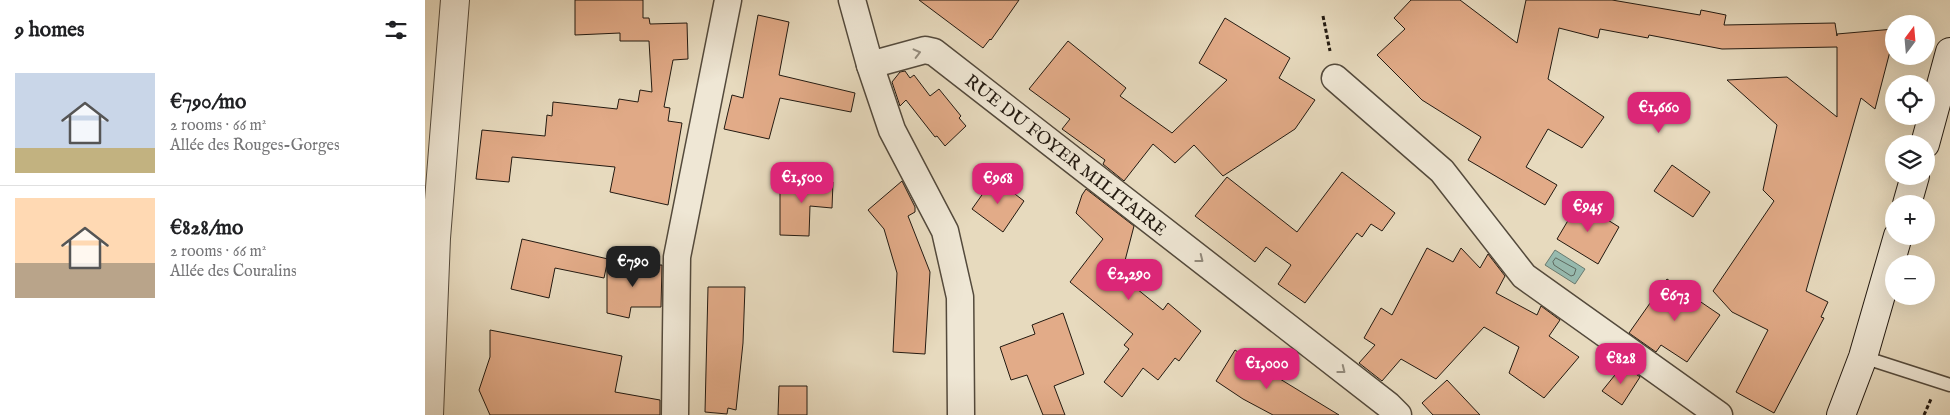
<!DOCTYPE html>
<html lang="en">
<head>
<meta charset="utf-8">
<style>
	body { margin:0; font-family:"IM FELL English",serif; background:#f6f6f6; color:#202124; height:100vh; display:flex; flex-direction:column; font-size:19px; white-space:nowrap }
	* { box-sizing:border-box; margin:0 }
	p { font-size:16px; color:#757577 }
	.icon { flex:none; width:28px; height:28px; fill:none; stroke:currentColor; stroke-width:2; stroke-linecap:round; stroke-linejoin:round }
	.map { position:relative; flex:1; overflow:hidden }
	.side { display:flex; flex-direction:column; background:#fff; width:425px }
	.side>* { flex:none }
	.needle { width:32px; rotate:16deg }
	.tools { position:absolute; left:1460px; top:15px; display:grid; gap:10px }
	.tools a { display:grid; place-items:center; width:50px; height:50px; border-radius:50%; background:#fff; box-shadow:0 5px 20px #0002; font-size:25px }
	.price { position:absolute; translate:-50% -42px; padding:0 11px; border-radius:10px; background:#db2777; color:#fff; font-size:16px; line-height:32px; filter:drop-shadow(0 1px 2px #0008) }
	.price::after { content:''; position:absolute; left:50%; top:30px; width:15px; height:11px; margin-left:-8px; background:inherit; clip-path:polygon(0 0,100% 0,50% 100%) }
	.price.current { background:#222; color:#fff }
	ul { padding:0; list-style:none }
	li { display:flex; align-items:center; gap:15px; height:125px; padding:0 15px }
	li+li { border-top:1px solid #e0e0e0 }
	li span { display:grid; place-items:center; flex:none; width:140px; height:100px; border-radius:0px; color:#555 }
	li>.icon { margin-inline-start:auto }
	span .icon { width:60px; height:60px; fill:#fffc; stroke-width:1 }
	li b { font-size:21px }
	h2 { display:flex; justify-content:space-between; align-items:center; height:60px; padding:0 15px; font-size:21px }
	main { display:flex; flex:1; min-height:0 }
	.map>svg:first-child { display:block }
</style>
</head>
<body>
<main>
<section class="side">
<h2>9 homes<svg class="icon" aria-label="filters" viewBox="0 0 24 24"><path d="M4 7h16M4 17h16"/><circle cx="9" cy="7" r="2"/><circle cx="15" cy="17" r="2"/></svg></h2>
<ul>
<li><span style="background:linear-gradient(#c9d6e8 75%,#c2b280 0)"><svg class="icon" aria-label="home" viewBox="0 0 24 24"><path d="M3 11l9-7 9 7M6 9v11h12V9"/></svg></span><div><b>€790/mo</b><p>2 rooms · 66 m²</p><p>Allée des Rouges-Gorges</p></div></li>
<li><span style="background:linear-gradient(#ffd9b3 65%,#b9a48a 0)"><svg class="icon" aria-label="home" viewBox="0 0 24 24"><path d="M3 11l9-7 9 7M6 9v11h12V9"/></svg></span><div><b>€828/mo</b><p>2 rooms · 66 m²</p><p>Allée des Couralins</p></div></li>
</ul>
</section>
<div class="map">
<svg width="1525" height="415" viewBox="0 0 1525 415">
	<rect width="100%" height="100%" fill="#e7dabe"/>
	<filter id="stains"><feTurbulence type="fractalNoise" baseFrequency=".004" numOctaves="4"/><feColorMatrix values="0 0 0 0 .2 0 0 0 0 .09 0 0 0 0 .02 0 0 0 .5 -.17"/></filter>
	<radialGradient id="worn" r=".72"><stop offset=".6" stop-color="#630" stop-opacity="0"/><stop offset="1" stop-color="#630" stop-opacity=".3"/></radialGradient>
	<polygon fill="#97bbb0" stroke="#697b70" points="1130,250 1160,269 1150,284 1120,265"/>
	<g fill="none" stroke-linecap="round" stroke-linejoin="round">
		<polygon stroke="#5d6a60" stroke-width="1" points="1131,258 1151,269 1149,275 1146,276 1129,265 1128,262"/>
	</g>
	<g fill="#e2ab88" stroke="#231a11">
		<polygon points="150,0 218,0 218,18 224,18 225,24 262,23 263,59 248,60 239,107 245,108 243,121 257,123 243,205 185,192 190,167 87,157 84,182 51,179 57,130 120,136 122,115 127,116 128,102 192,109 194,99 213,102 215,90 227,92 224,41 195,41 195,33 150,35"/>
		<polygon points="494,0 594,0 566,40 565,39 558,48"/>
		<polygon points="986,0 1035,0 1092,43 1101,0 1187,0 1275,15 1276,10 1301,15 1299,25 1410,23 1412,36 1412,34 1469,29 1469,36 1450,109 1436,98 1381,291 1403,302 1396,317 1399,318 1349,413 1311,392 1343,330 1307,312 1288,291 1349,201 1338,190 1352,125 1302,80 1362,77 1412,117 1412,47 1297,49 1224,35 1223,38 1175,29 1173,38 1134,28 1123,79 1179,117 1157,148 1123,129 1101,167 1132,185 1120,205 1043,160 1056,137 997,100 952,55 980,29 969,18"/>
		<polygon points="333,15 364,22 354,75 430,93 426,112 355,98 344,139 299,129 307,95 318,98"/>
		<polygon points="800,18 865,58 854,78 890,100 870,129 798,176 769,145 750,163 728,144 699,181 678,164 680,160 637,129 645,119 604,89 643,41 701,88 695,96 747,133 802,80 774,63"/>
		<polygon points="480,71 485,78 489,75 505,96 514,89 536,116 534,118 541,126 520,146 512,136 510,137 481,100 475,106 467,82 475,72"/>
		<polygon points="1247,165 1285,192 1268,217 1229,191"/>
		<polygon points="917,172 970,213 957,231 946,224 937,237 932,233 880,303 853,284 866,265 841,247 830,262 770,216 802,177 872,232"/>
		<polygon points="355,178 408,182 407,208 385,206 384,236 355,235"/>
		<polygon points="569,178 599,201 578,232 547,209"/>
		<polygon points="477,181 490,207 490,212 483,216 505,272 500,354 468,352 472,273 459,229 443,210"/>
		<polygon points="661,189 709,226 696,276 738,310 743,303 776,331 754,361 750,358 733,380 718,368 697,397 679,382 704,349 699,345 708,334 645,282 678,239 651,213 657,195"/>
		<polygon points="1154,202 1194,227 1173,264 1132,239"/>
		<polygon points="97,239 183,259 179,278 130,268 124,298 86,289"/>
		<polygon points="1002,248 1028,262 1036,248 1055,268 1063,254 1080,276 1071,293 1112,315 1116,306 1135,320 1124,336 1154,357 1119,398 1084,373 1094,347 1059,327 1011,379 976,359 957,381 934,363 950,345 939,338 956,308 967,315"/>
		<polygon points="237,265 236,307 206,307 204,318 182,313 182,266"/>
		<polygon points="1242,279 1295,315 1262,362 1236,345 1231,352 1204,333"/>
		<polygon points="283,287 320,287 318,343 311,410 303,408 302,414 280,412"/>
		<polygon points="638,313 659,374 629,386 640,415 618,415 602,375 586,380 575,347 610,334 607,325"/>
		<polygon points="65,330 197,356 190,392 235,400 235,415 65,415 54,390 65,357"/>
		<polygon points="810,350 855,379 914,415 848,415 818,399 791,381"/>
		<polygon points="1198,365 1215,377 1197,405 1177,391"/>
		<polygon points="1022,380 1055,415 1008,415 997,403"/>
		<polygon points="354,386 382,386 382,415 353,415"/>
	</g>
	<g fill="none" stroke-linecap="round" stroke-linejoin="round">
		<g stroke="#544a3c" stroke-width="15">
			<polyline id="service" points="1438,357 1525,385"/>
		</g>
		<g stroke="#544a3c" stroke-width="29">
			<g id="minor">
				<polyline points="427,0 445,65 467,130 520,231 535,297 536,415"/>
				<polyline points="445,65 500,50 509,52 963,405 973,415"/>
				<polyline points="910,78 1017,171 1099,276 1294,415"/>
				<polyline points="250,415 252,257 303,0"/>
			</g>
		</g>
		<g stroke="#544a3c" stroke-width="30">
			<polyline id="tertiary" points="4,415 11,238 30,0"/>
		</g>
		<g stroke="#231a11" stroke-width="30">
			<g id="secondary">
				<polyline points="1500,144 1525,52"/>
				<polyline points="1482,204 1490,176"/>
				<polyline points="1416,415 1438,357 1473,236"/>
			</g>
		</g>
		<g stroke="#231a11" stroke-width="3" stroke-dasharray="4 2.5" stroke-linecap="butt">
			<polyline points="898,16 905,51"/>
			<polyline points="1499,415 1506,399"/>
		</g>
		<use href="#service" stroke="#efe7d5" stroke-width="12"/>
		<use href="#minor" stroke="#efe7d5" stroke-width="26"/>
		<use href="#tertiary" stroke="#efe7d5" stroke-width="28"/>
		<use href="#secondary" stroke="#efe7d5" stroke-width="28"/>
	</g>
	<defs><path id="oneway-chevron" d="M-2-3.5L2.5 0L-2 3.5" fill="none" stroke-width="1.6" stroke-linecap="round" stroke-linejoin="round" transform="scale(1.25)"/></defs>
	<g stroke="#938b7d">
		<use href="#oneway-chevron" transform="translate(492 53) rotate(-14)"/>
		<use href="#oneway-chevron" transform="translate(775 259) rotate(38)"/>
		<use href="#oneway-chevron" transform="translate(917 370) rotate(38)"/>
	</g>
	<g text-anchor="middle" stroke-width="5" stroke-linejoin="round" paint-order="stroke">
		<g font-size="18" fill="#231a11" stroke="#efe7d5">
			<text transform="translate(641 155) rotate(38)" y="6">RUE DU FOYER MILITAIRE</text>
		</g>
	</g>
	<rect width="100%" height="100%" filter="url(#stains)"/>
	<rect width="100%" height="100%" fill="url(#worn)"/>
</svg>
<div class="tools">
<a><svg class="needle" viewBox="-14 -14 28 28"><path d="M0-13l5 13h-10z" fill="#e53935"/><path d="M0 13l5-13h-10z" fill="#757577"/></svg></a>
<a><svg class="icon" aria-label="locate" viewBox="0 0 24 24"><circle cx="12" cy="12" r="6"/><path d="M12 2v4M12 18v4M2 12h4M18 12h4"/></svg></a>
<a><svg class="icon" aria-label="layers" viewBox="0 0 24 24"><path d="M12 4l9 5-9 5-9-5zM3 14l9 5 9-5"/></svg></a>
<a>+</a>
<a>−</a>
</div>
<b class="price" style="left:1234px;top:134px">€1,660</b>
<b class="price" style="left:377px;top:204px">€1,500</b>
<b class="price" style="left:573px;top:205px">€968</b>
<b class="price" style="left:1163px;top:233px">€945</b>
<b class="price current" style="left:208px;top:288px">€790</b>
<b class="price" style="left:704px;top:301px">€2,290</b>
<b class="price" style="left:1250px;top:322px">€673</b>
<b class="price" style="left:1196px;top:385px">€828</b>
<b class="price" style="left:842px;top:390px">€1,000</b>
</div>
</main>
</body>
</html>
